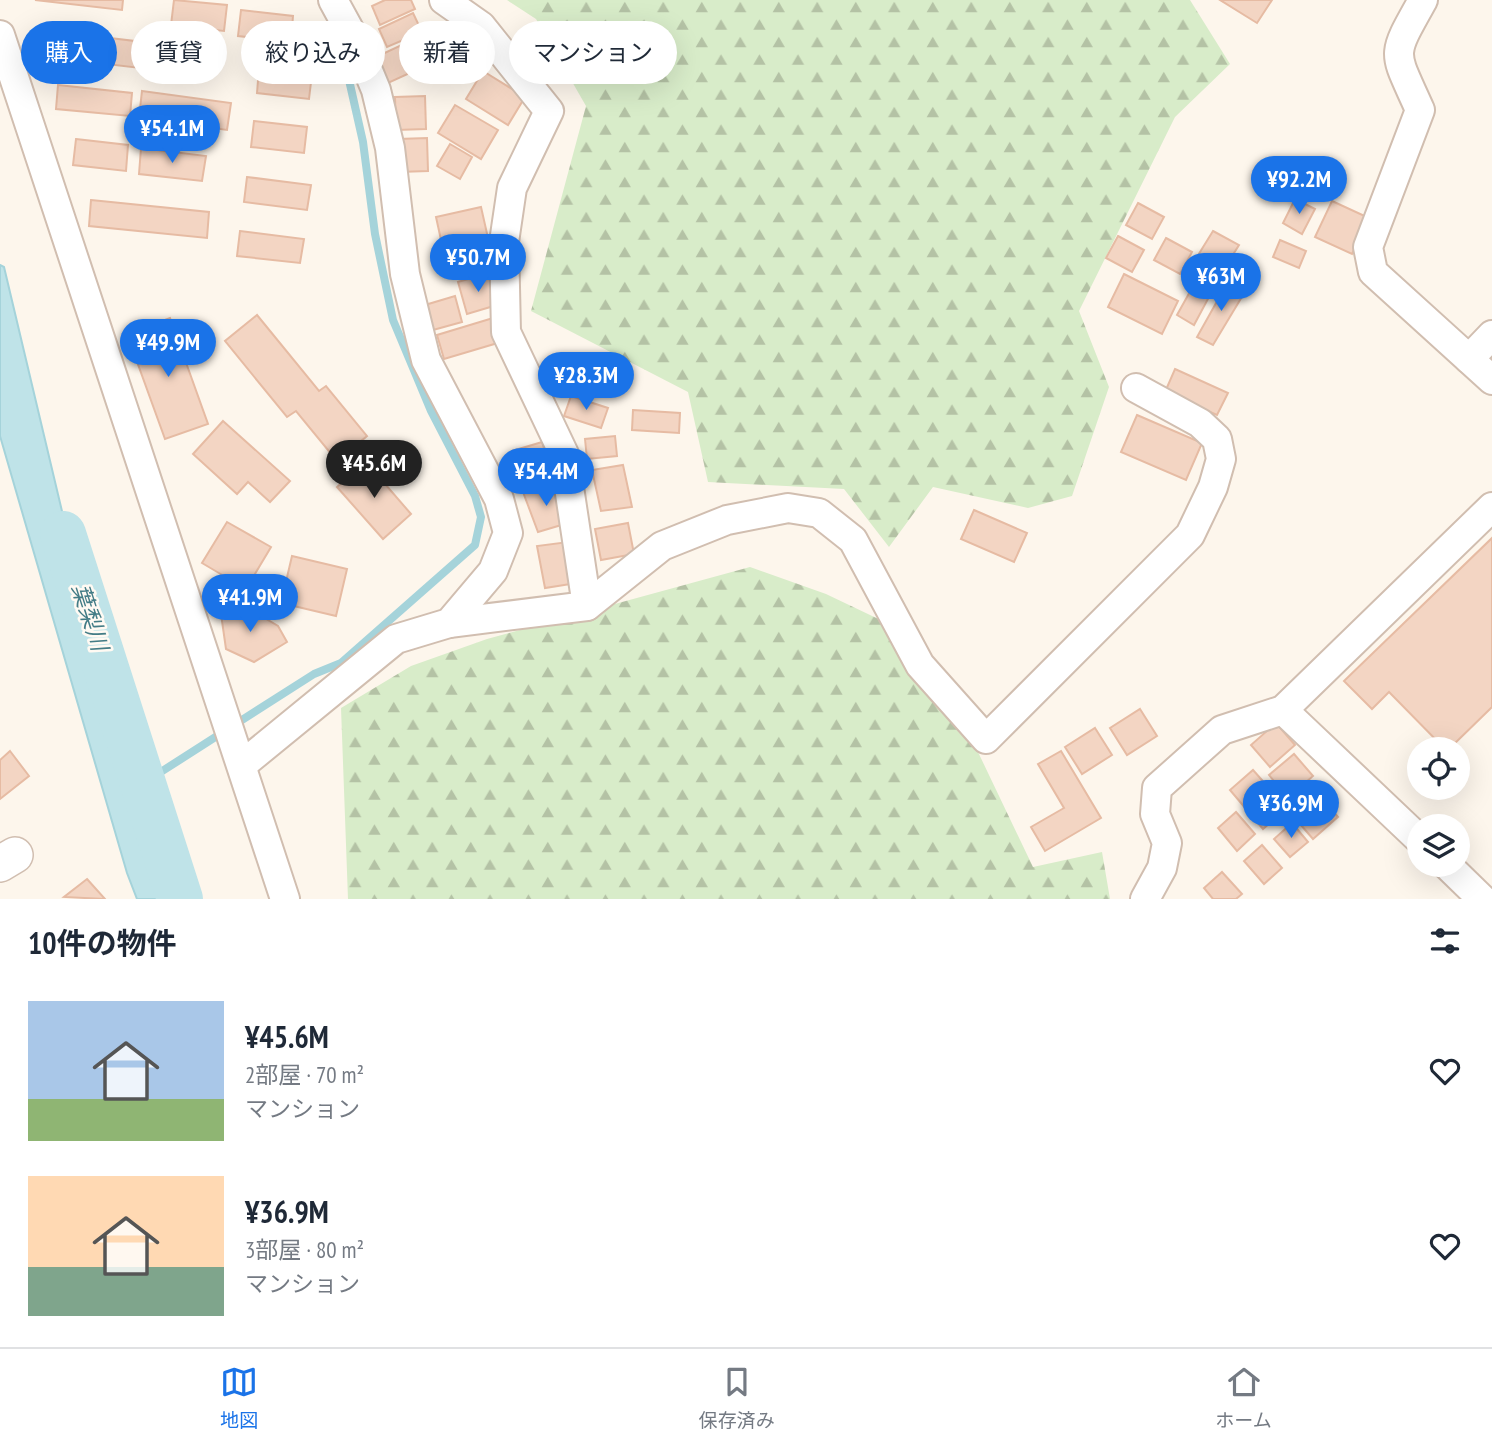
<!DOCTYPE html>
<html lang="ja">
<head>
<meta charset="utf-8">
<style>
	body { margin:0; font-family:"PT Sans Narrow","Noto Sans JP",sans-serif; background:#f6f6f7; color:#1f2937; height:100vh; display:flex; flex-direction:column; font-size:26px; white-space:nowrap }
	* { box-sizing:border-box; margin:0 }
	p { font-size:23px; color:#747a83 }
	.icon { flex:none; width:38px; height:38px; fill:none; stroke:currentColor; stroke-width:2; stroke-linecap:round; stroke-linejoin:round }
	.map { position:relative; height:899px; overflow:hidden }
	.panel { display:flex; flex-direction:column; background:#fff; flex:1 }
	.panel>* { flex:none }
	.hud { position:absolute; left:21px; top:21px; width:700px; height:63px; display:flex; gap:14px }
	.controls { position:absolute; left:1407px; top:737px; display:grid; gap:14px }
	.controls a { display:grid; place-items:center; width:63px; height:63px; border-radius:50%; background:#fff; box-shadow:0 7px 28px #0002; font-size:35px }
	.price { position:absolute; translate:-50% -60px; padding:0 16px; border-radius:24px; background:#1a73e8; color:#fff; font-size:23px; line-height:46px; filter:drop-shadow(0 2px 4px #0008) }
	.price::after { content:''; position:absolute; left:50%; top:42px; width:21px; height:16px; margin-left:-10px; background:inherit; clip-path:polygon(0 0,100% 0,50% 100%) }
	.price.current { background:#222; color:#fff }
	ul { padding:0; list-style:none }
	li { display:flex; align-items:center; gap:21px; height:175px; padding:0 28px }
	li span { display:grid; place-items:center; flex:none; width:196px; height:140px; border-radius:0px; color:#555 }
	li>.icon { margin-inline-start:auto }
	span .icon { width:84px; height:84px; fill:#fffc; stroke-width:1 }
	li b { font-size:30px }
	h2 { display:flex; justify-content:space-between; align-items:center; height:84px; padding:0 28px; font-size:30px }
	.tag { padding:0 24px; border-radius:32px; background:#fff; box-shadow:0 7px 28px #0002; font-size:24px; line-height:63px }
	.tag.current { background:#1a73e8; color:#fff }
	.menu { display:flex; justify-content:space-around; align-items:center; height:98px; border-top:2px solid #e0e1e3; background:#fff; font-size:19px; color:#747a83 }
	.menu a { display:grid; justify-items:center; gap:4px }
	.menu .current { color:#1a73e8 }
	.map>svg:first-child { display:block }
</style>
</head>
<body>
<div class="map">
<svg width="1492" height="899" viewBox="0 0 1492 899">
	<defs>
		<pattern id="forest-firs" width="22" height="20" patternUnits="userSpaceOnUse" patternTransform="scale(1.75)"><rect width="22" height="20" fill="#d8ecc9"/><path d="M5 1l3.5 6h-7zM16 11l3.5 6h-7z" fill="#b4c2a5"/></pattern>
	</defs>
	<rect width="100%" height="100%" fill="#fdf6ec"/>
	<g fill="url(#forest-firs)">
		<polygon points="507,0 1190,0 1230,64 1175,117 1079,311 1109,387 1072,496 1028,508 933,487 889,547 844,489 708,482 688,392 531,311 586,106 536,19"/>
		<polygon points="750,567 826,594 912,635 978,752 1033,867 1102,852 1110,899 348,899 341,708 411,666 487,639"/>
	</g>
	<polygon fill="#bfe3e8" stroke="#a5d3da" stroke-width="2" points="0,265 4,267 80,587 133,758 188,899 137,899 127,873 0,436"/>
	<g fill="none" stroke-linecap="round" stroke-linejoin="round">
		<polyline stroke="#a5d3da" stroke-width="8" points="142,784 314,674 341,663 475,545 481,517 475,496 431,411 393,320 375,234 363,142 340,40"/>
		<polyline stroke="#bfe3e8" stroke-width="46" points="63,534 180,899"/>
	</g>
	<g fill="#f3d5c3" stroke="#e6bba3" stroke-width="2">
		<polygon points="35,0 123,0 122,10"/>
		<polygon points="174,0 227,5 224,31 171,25"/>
		<polygon points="385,0 411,0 415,9 380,25 372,6"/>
		<polygon points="1220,0 1272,0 1257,23"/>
		<polygon points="241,10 293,16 291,42 238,36"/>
		<polygon points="413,13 422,32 387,47 379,29"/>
		<polygon points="42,30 143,42 140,68 39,56"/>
		<polygon points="423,35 436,61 388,83 376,57"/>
		<polygon points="468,37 484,49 461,80 445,67"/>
		<polygon points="259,68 312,74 309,99 257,93"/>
		<polygon points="483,71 525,97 508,125 466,99"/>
		<polygon points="58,85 132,93 130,116 56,109"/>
		<polygon points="142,91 231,103 227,130 139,118"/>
		<polygon points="425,96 426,129 396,130 395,97"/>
		<polygon points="455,105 498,130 481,159 438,133"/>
		<polygon points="254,121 307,127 304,153 251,147"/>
		<polygon points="427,138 428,171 399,172 398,139"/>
		<polygon points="76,139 128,145 126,171 73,165"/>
		<polygon points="450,144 472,157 460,179 437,166"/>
		<polygon points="141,148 206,156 202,181 139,174"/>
		<polygon points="247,177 311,185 307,210 244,202"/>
		<polygon points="1295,199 1315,209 1302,234 1283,223"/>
		<polygon points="91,200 209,212 207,238 89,226"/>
		<polygon points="1332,201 1369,218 1352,254 1315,237"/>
		<polygon points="1138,203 1164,217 1152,239 1126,225"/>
		<polygon points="481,207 488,238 443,249 436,217"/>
		<polygon points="240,231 304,239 300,263 237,256"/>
		<polygon points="1213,231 1239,245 1217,280 1192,265"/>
		<polygon points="1118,236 1144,250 1132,272 1106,258"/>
		<polygon points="1166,238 1192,252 1180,274 1154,260"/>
		<polygon points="1280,240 1306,251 1299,268 1273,257"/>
		<polygon points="488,273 497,305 467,314 458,282"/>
		<polygon points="1124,274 1178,301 1162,334 1108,307"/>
		<polygon points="1229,280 1246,290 1213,345 1197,337"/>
		<polygon points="1192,288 1209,297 1194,325 1177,315"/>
		<polygon points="455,296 462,322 433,330 425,305"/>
		<polygon points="257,315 319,391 326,386 367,436 337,461 296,411 287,417 225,341"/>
		<polygon points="170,318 208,424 165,439 127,334"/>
		<polygon points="493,318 501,342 444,359 437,335"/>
		<polygon points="1175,369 1228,393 1217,415 1165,392"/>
		<polygon points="571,396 608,408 601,428 564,416"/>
		<polygon points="633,410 680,413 679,433 632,430"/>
		<polygon points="1137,415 1202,443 1186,480 1121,452"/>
		<polygon points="223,421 290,481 270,502 248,482 237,494 193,454"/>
		<polygon points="615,436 617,456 587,459 585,439"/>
		<polygon points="542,442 552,474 521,482 512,451"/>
		<polygon points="366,462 411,514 383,539 337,487"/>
		<polygon points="623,465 632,507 601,511 592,470"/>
		<polygon points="554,484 568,523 538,532 523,492"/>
		<polygon points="974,510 1027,533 1014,562 961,539"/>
		<polygon points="227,522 271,547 246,589 202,563"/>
		<polygon points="628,523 634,554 601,560 595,529"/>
		<polygon points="1492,538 1492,707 1449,749 1445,749 1389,692 1372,709 1344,681"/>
		<polygon points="568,542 577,583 545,588 537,546"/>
		<polygon points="292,556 347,569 336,616 281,603"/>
		<polygon points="220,607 239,608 261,616 278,626 287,642 254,662 226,649"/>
		<polygon points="1140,709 1157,736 1127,755 1110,728"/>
		<polygon points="1276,723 1295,745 1270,767 1251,745"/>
		<polygon points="1095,728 1112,755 1082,774 1065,747"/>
		<polygon points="10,751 29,776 0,799 0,760"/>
		<polygon points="1061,751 1101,818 1045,851 1031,827 1064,808 1038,764"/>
		<polygon points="1294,754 1313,776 1288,798 1269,775"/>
		<polygon points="1253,770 1287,808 1263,829 1230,790"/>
		<polygon points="1319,795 1338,817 1313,839 1294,817"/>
		<polygon points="1236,812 1255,834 1237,851 1218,828"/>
		<polygon points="1292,823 1308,842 1290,857 1274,839"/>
		<polygon points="1262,845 1282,868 1264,884 1244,861"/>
		<polygon points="1222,872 1242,894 1236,899 1213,899 1204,888"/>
		<polygon points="87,879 105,899 64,897"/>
	</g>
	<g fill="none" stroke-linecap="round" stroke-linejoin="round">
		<g stroke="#d1beb0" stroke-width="32">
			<g id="minor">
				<polyline points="444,0 481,26 549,111 512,188 504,242 506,332 564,454 587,606"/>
				<path d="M1423 0C1390 59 1393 49 1420 110L1368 247 1373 272 1492 380"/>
				<polyline points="0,35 285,899"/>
				<polyline points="1469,359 1492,335"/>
				<polyline points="449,623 587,606 662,546 727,520 788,508 819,513 853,540 920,665 986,739 1190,535 1213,487 1221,459 1217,439 1200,423 1136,388"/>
				<polyline points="1283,710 1419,839"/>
				<polyline points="242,765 396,639 449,623 493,571 508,533 499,499 426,360 405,274 390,148 376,90 357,44 333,0"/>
				<polyline points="1446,864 1482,899"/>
				<polyline points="1145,899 1162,868 1167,843 1155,814 1157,788 1222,730 1283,710 1492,507"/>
			</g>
		</g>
		<g stroke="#d1beb0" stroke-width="38">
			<polyline id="tertiary" points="0,864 15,855"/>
		</g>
		<use href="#minor" stroke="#fff" stroke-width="28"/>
		<use href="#tertiary" stroke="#fff" stroke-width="35"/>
	</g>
	<g text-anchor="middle" stroke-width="5" stroke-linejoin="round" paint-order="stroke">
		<g font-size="23" font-style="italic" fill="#437c86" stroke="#fffaf3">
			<text transform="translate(90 617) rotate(72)" y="8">葉梨川</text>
		</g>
	</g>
</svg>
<div class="controls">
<a><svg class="icon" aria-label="locate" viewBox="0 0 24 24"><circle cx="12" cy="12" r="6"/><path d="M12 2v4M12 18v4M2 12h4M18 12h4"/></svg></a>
<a><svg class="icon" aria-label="layers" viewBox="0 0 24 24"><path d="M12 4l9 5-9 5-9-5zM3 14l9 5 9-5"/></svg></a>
</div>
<b class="price" style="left:172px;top:165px">¥54.1M</b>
<b class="price" style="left:1299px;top:216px">¥92.2M</b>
<b class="price" style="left:478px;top:294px">¥50.7M</b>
<b class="price" style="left:1221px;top:313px">¥63M</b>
<b class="price" style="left:168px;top:379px">¥49.9M</b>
<b class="price" style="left:586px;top:412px">¥28.3M</b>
<b class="price current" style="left:374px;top:500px">¥45.6M</b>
<b class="price" style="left:546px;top:508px">¥54.4M</b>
<b class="price" style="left:250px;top:634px">¥41.9M</b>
<b class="price" style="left:1291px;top:840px">¥36.9M</b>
<div class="hud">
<a class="tag current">購入</a>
<a class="tag">賃貸</a>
<a class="tag">絞り込み</a>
<a class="tag">新着</a>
<a class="tag">マンション</a>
</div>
</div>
<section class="panel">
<h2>10件の物件<svg class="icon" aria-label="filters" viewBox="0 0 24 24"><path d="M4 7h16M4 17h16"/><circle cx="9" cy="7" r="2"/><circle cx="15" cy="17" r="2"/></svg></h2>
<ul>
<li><span style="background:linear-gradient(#a9c7e8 70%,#8fb573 0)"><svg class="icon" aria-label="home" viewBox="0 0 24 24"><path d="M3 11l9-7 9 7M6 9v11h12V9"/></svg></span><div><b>¥45.6M</b><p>2部屋 · 70 m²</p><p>マンション</p></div><svg class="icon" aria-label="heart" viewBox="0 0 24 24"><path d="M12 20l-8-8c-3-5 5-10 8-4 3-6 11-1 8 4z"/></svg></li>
<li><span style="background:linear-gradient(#ffd9b3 65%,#7fa58c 0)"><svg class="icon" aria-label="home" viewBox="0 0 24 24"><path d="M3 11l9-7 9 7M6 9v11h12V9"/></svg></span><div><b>¥36.9M</b><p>3部屋 · 80 m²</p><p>マンション</p></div><svg class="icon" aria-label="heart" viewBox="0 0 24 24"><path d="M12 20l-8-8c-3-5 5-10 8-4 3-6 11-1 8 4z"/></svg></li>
</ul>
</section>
<nav class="menu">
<a class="current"><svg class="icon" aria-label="map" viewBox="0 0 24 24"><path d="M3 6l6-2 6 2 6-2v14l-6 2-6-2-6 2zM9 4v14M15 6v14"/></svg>地図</a>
<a><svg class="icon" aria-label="saved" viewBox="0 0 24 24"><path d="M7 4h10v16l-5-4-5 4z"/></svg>保存済み</a>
<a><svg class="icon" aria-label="home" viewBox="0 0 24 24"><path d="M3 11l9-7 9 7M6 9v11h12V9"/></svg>ホーム</a>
</nav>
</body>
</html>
